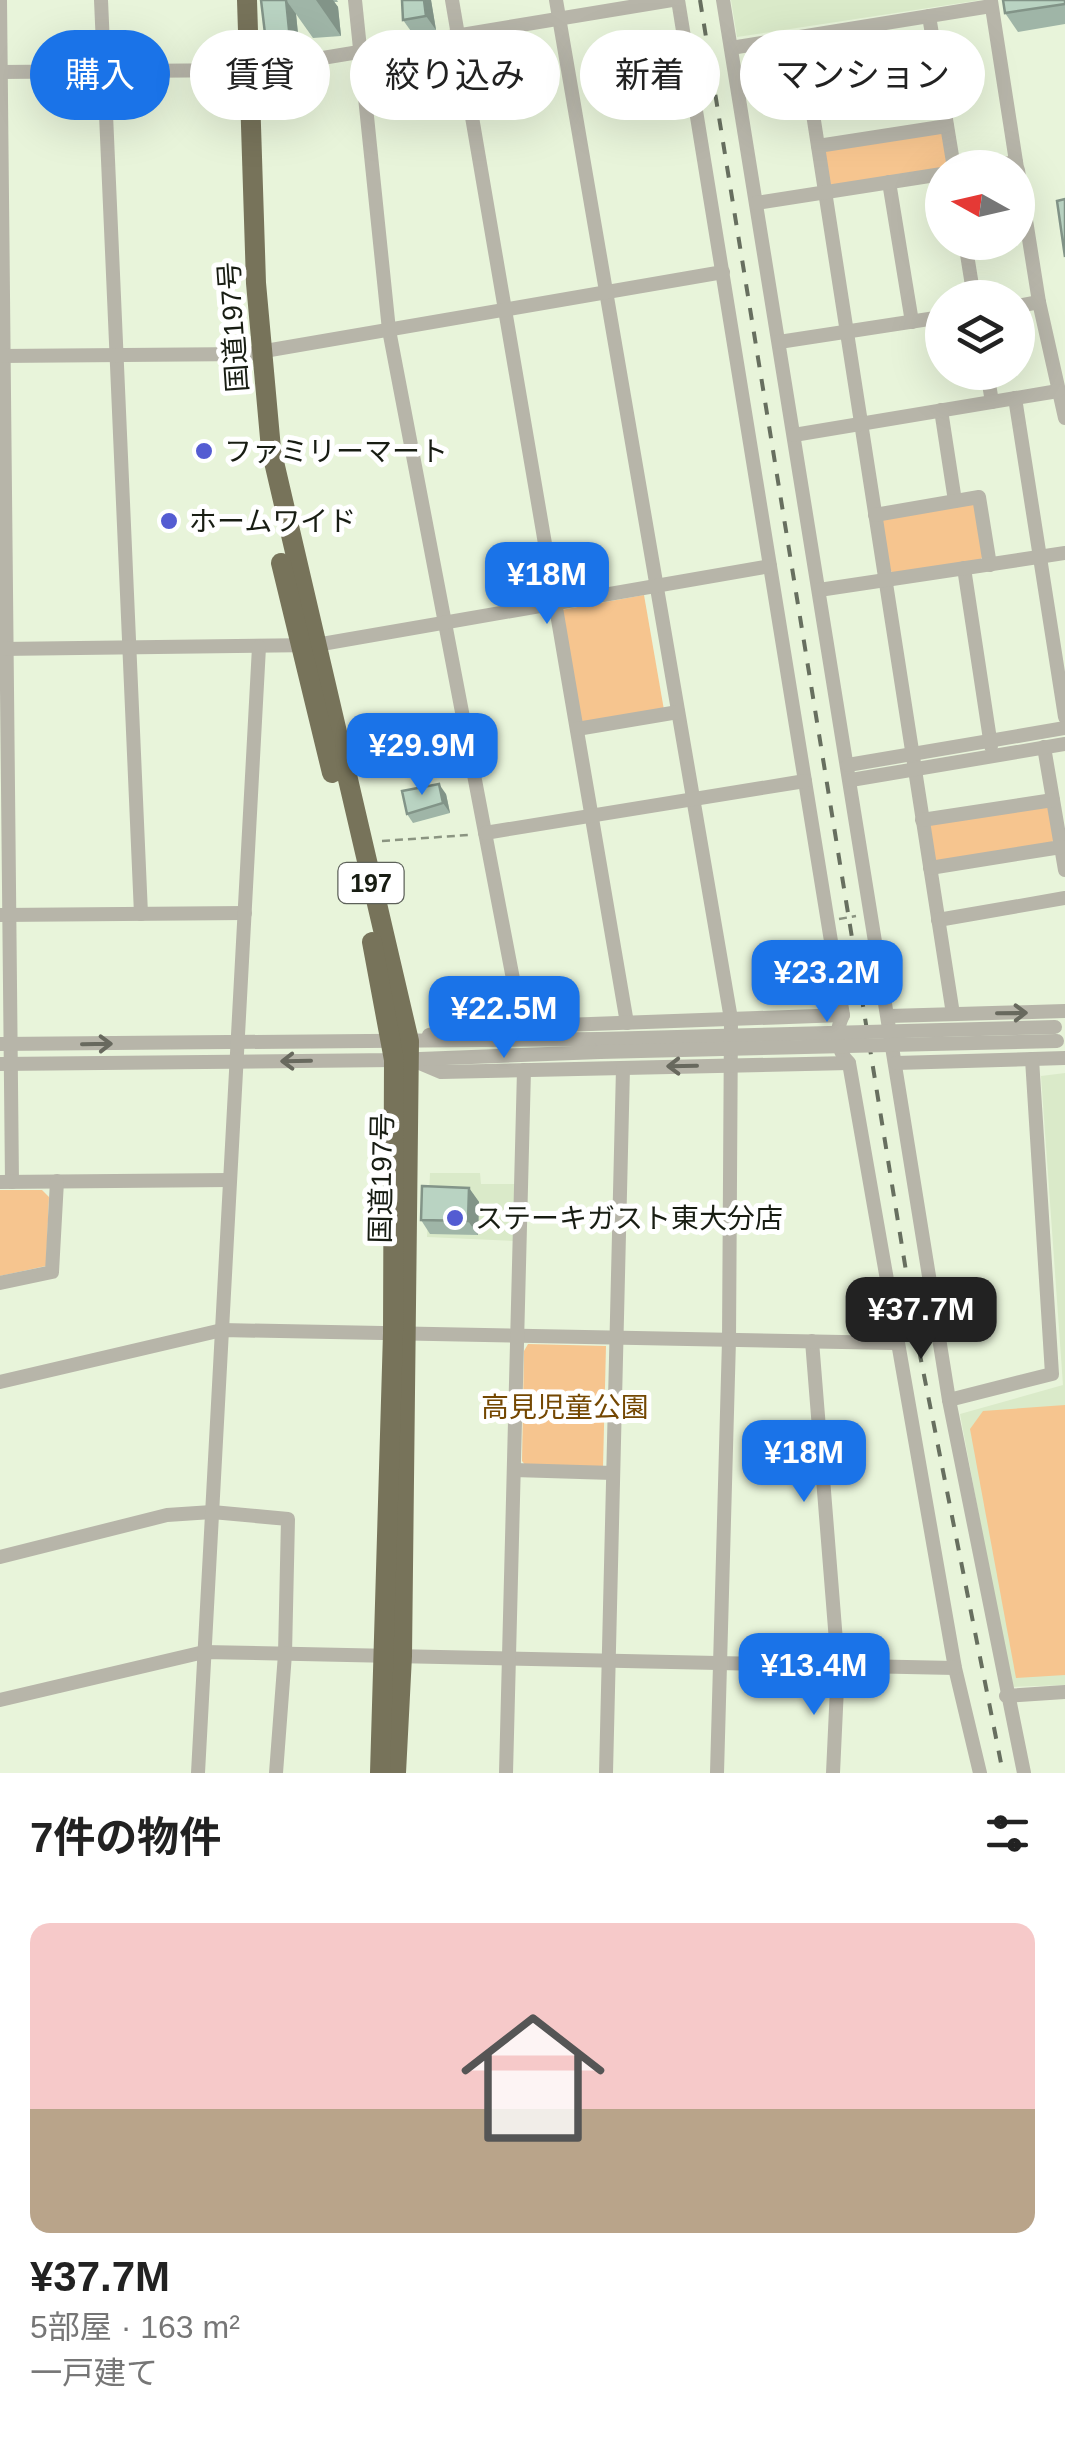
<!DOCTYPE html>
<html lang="ja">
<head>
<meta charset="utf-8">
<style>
	body { margin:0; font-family:Arial,"Noto Sans JP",sans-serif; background:#f2f2f2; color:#222; height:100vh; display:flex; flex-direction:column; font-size:38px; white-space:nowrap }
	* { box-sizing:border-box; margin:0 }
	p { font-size:32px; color:#767676 }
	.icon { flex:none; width:55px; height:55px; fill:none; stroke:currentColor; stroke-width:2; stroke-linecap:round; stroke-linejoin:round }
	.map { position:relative; height:1773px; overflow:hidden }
	.side { display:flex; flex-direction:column; background:#fff; flex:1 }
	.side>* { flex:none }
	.guide { position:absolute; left:30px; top:30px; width:1005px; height:90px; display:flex; gap:20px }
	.needle { width:65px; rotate:278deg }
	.fabs { position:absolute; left:925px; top:150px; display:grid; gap:20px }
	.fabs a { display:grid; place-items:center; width:110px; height:110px; border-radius:50%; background:#fff; box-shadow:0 10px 40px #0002; font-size:50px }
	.price { position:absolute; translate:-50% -85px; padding:0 22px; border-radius:20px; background:#1a73e8; color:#fff; font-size:32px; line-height:65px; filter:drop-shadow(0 2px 5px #0008) }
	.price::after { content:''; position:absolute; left:50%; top:60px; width:30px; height:22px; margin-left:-15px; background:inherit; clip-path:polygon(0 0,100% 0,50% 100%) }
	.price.active { background:#222; color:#fff }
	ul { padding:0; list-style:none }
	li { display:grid; align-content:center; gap:20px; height:530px; padding:0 30px }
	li+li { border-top:2px solid #e0e0e0 }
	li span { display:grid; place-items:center; height:310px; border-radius:20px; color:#555 }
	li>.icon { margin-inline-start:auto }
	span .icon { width:180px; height:180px; fill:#fffc; stroke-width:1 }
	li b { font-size:42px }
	h2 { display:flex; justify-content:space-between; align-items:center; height:120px; padding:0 30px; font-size:42px }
	.pill { padding:0 35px; border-radius:45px; background:#fff; box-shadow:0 10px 40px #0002; font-size:35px; line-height:90px }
	.pill.active { background:#1a73e8; color:#fff }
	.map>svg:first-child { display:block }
</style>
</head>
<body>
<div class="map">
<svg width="1065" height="1773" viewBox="0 0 1065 1773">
	<rect width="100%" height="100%" fill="#e8f4da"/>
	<g fill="#daeac9">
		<polygon points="731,0 981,0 737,37"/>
		<polygon points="1065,1073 1065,1685 1011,1687 960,1414 1063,1385 1041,1076"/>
		<polygon points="430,1173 480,1173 481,1184 515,1184 515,1241 427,1237"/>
	</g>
	<g fill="#f6c58f">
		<polygon points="944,131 949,167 831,185 827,182 823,154 827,149"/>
		<polygon points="970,503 976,506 984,555 979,561 893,573 887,568 880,523 885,517"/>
		<polygon points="644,595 664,710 581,725 561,610"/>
		<polygon points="1043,804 1051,808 1055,837 1051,844 938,864 932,860 927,828 931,823"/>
		<polygon points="0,1190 42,1190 49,1197 46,1266 0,1276"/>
		<polygon points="528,1344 606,1346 603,1467 526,1466 522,1461 524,1351"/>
		<polygon points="1065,1405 1065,1675 1016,1678 970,1429 983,1411"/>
	</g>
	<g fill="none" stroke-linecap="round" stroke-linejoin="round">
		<g stroke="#8b9481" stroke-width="2.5" stroke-dasharray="8 5" stroke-linecap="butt">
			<polyline points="382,841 468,835"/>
			<polyline points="839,919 856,916"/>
		</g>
		<g stroke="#b7b5a9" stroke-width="14">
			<polyline points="0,0 12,1182"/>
			<polyline points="101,0 141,914"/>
			<polyline points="355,0 389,330 522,1026"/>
			<polyline points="452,0 627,1023"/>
			<polyline points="556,0 731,1019 729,1340 717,1773"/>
			<path d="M678 0 843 1015C835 1031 836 1050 849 1063L955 1668 980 1773"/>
			<polyline points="723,0 949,1400 1024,1773"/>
			<polyline points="991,1 1017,168"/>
			<polyline points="929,16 954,168"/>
			<polyline points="801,37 953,1014"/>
			<polyline points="731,48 991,6"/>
			<polyline points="0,72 250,70 672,0"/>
			<polyline points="818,146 947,126"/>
			<polyline points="983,168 1016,162"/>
			<polyline points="1018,170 1039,302 1065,418"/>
			<polyline points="889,182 912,322"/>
			<polyline points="756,203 942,174"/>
			<polyline points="965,242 974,298"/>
			<polyline points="1018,306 1039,302"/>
			<polyline points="779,342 942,317"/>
			<polyline points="0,356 248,354 723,272"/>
			<polyline points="987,372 992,402"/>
			<polyline points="1015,398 1065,717"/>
			<polyline points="941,410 955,501"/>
			<polyline points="794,435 1058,391"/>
			<polyline points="875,515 979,497 990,565"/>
			<polyline points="964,568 991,746"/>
			<polyline points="819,590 1065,553"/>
			<polyline points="1,649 316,645 770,566"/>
			<polyline points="577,729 678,712"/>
			<polyline points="1044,747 1065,870"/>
			<polyline points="848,765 1065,728"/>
			<polyline points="851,780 1065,744"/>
			<polyline points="922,820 1053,800"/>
			<polyline points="485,833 805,781"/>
			<polyline points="930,868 1061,847"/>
			<polyline points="1,915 245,913"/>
			<polyline points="938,920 1065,898"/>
			<polyline points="889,1016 1065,1011"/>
			<polyline points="429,1035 451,1029 843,1015"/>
			<polyline points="0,1044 600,1039"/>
			<polyline points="415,1061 441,1072 849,1063"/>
			<polyline points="896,1063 1065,1058"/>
			<polyline points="0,1064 394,1060 600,1052"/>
			<polyline points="0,1182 230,1180"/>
			<polyline points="0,1283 52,1272 57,1181"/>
			<polyline points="812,1341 838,1666 833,1773"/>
			<polyline points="0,1382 222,1330 895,1343"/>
			<polyline points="949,1400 1052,1374 1032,1059"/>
			<polyline points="514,1470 613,1473"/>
			<polyline points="0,1557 167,1515 212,1512 288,1519 285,1654 276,1773"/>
			<polyline points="1006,1696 1065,1692"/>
			<polyline points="0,1700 204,1652 955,1668"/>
			<polyline points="198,1773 259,647"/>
			<polyline points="506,1773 524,1070"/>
			<polyline points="606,1773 623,1068"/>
		</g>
		<g stroke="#77735a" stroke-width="20">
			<polyline points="247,0 256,283 271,449 409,1041 402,1656 396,1773"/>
			<polyline points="281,563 332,773"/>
			<polyline points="372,942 394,1060 393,1333 380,1773"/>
		</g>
		<polyline stroke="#676f5f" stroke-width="4" stroke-dasharray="12 12" stroke-linecap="butt" points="700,0 918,1345 1003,1773"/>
		<g stroke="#b7b5a9" stroke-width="14">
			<polyline points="600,1039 1055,1027"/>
			<polyline points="600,1052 1057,1041"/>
		</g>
	</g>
	<g fill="#9fb5a7">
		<polygon points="261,0 337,0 338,2 334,2 338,7 341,36 313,38 296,14 300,54 275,56 266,42"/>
		<polygon points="402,0 431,0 436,30 413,34 403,20"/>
		<polygon points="1065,0 1065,24 1018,32 1005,13"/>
		<polygon points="446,794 450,813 413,823 407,814"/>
		<polygon points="469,1188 479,1202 478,1235 430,1234 421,1220"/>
	</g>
	<g fill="#829488">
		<polygon points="286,0 296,14 300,54 290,40"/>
		<polygon points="316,0 333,0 338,7 341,36"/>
		<polygon points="424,0 431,0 436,30 426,16"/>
		<polygon points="439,784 446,794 450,813 443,803"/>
		<polygon points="469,1188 479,1202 478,1235 468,1221"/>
	</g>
	<g fill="#b9d3c2" stroke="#829488" stroke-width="2.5">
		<polygon points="261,0 286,0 290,40 266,42"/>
		<polygon points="402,0 424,0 426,16 403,20"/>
		<polygon points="1003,0 1065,0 1065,4 1005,13"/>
		<polygon points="1065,199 1065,257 1057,201"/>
		<polygon points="439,784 443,803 407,814 402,791"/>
		<polygon points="422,1186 469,1188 468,1221 421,1220"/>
	</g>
	<defs><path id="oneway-shaft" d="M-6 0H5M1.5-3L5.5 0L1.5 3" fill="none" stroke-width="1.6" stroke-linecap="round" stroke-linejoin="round" transform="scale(2.5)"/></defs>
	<g stroke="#68695e">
		<use href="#oneway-shaft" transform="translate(1012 1013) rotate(-1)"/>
		<use href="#oneway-shaft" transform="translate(97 1044) rotate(-1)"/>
		<use href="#oneway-shaft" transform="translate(296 1061) rotate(179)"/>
		<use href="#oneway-shaft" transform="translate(682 1066) rotate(179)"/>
	</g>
	<g fill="#545cd2" stroke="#fff" stroke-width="4">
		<circle cx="204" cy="451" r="10"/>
		<circle cx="169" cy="521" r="10"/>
		<circle cx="455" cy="1218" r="10"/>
	</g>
	<g text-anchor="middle" stroke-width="10" stroke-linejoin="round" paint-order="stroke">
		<rect fill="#fff" stroke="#5d615a" stroke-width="2.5" x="338.5" y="863" width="65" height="40" rx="8"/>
		<g font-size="25" font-weight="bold" fill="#181d13">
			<text x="371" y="892">197</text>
		</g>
		<g font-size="28" fill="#181d13" stroke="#fff">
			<text transform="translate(233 327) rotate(-94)" y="10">国道197号</text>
			<text transform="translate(381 1178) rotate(-89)" y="10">国道197号</text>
		</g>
		<g font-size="28" fill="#181d13" stroke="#fff" text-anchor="start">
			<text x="224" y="461">ファミリーマート</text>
			<text x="189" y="531">ホームワイド</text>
			<text x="475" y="1228">ステーキガスト東大分店</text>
		</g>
		<g font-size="28" fill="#744702" stroke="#fff">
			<text x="565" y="1417">高見児童公園</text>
		</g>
	</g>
</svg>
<div class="fabs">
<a><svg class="needle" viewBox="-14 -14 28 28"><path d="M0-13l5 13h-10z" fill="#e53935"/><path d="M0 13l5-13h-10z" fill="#767676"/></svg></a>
<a><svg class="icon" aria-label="layers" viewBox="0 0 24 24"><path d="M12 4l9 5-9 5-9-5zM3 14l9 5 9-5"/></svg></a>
</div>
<b class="price" style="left:547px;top:627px">¥18M</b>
<b class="price" style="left:422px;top:798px">¥29.9M</b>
<b class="price" style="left:827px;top:1025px">¥23.2M</b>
<b class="price" style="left:504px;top:1061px">¥22.5M</b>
<b class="price active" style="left:921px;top:1362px">¥37.7M</b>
<b class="price" style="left:804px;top:1505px">¥18M</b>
<b class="price" style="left:814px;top:1718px">¥13.4M</b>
<div class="guide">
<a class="pill active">購入</a>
<a class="pill">賃貸</a>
<a class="pill">絞り込み</a>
<a class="pill">新着</a>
<a class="pill">マンション</a>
</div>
</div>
<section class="side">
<h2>7件の物件<svg class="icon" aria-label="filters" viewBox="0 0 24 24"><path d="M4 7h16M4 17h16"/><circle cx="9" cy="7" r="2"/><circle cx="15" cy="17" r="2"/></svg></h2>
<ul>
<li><span style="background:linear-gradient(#f6c9c9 60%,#b9a48a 0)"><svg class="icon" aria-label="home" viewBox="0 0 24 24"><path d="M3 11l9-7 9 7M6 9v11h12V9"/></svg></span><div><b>¥37.7M</b><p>5部屋 · 163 m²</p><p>一戸建て</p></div></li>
</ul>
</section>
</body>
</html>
